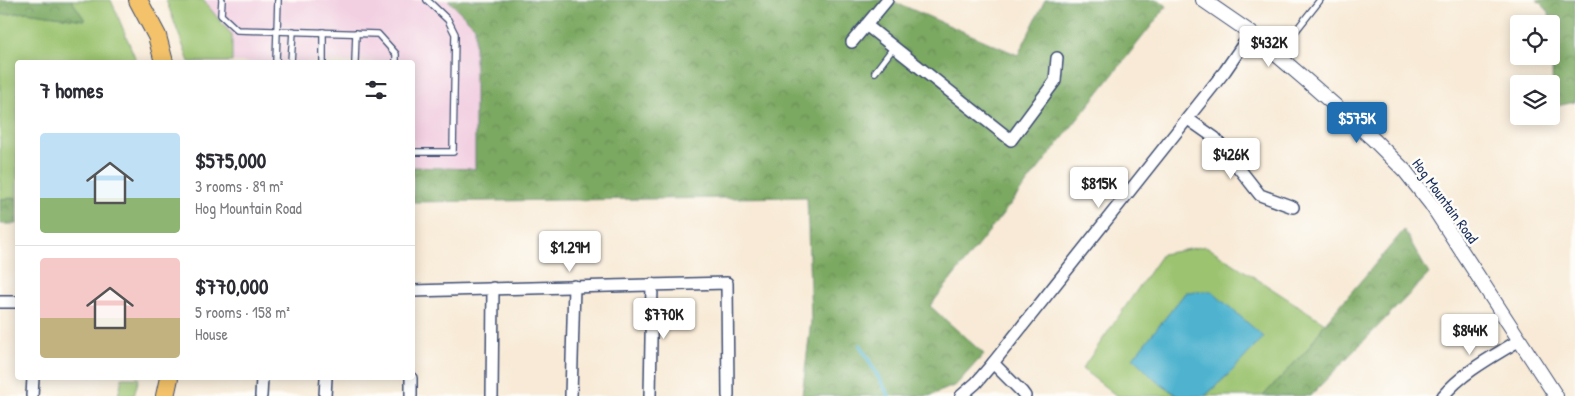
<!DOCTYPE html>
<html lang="en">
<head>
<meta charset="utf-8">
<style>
	body { margin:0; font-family:"Patrick Hand",sans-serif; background:#f7f7f7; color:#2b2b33; height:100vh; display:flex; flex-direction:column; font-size:19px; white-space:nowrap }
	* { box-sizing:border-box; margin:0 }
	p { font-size:16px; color:#7c7c81 }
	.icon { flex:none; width:28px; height:28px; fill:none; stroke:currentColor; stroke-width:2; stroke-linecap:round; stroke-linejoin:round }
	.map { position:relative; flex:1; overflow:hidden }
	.sheet { position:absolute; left:15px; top:60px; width:400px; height:320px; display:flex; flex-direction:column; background:#fff; border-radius:5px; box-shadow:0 2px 12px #0003 }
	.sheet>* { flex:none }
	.fabs { position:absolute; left:1510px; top:15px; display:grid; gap:10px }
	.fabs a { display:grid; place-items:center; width:50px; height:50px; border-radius:5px; background:#fff; box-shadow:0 2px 12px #0003; font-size:25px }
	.price { position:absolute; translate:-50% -42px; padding:0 11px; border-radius:5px; background:#fff; color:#222; font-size:16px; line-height:32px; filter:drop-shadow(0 1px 2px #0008) }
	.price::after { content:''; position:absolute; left:50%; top:30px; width:15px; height:11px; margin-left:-8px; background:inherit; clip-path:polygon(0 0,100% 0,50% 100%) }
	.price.on { background:#1f6fb2; color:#fff }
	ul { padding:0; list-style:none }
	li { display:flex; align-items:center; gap:15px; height:125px; padding:0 25px }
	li+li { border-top:1px solid #e1e1e2 }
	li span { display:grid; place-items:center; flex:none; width:140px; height:100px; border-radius:5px; color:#555 }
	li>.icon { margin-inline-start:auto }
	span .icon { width:60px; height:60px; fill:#fffc; stroke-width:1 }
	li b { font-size:21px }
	h2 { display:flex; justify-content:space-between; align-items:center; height:60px; padding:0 25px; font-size:21px }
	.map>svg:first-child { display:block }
</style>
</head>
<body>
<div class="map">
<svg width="1575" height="396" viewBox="0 0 1575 396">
	<defs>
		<pattern id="forest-crowns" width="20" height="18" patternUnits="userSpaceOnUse" patternTransform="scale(1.25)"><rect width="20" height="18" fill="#7ca962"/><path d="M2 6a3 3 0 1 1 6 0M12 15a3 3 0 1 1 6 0" fill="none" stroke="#658a54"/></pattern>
	</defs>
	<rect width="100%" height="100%" fill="#fdfcf7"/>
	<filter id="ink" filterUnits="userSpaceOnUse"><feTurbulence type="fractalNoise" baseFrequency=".02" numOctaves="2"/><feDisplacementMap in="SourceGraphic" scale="10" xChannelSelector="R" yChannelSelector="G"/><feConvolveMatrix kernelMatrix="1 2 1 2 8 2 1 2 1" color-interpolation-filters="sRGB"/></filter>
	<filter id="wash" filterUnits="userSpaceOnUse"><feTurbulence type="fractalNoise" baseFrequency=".0096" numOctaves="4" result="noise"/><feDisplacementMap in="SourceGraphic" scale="20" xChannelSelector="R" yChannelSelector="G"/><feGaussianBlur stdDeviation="1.12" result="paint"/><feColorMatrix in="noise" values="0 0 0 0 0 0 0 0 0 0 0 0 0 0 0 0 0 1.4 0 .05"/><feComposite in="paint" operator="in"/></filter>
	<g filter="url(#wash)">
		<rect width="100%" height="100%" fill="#f8ead6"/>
		<polygon fill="#f2cfe1" points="203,0 448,0 475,27 475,170 413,167 412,62 232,62 232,35"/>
		<g fill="#9bc36f" stroke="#5b7966">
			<polygon points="71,0 111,0 137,62 18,62 17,198 0,199 0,15 26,12 85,20"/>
			<polygon points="166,0 203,0 232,35 232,62 189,62"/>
			<polygon points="1206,246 1325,323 1307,350 1263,396 1205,396 1232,371 1186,292 1163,321 1156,381 1178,396 1117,396 1082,369 1162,254"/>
			<polygon points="122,378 139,378 134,396 118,396"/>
		</g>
		<g fill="url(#forest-crowns)" stroke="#4c6c60">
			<polygon points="0,0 71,0 85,20 26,12 0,15"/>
			<polygon points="448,0 890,0 1018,55 1045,0 1159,0 1167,6 930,306 984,354 956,385 929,396 802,396 811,321 807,197 413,202 413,167 475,169 475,27"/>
			<polygon points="1537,0 1575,0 1575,102 1553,107 1551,24 1550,24 1549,12"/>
			<polygon points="17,198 17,224 0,224 0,199"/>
			<polygon points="1404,230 1429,274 1310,396 1263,396 1307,350 1325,323"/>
		</g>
		<polygon fill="#50b3cf" stroke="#367196" points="1211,291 1264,337 1232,371 1205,396 1178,396 1156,381 1133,358 1186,292"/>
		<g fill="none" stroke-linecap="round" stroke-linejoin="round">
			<polyline stroke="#50b3cf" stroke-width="4" points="860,345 889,396"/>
		</g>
	</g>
	<g filter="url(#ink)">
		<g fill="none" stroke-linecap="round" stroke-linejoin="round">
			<g stroke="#3c4b70" stroke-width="8">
				<g id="service">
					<polyline points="222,0 221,15 237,30 378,34 396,54 396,62"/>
					<polyline points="323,32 323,62"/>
					<polyline points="1276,56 1320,0"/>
					<polyline points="276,62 278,0"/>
					<polyline points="291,62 293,31"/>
					<polyline points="355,62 356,33"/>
					<polyline points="875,72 894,47"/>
					<polyline points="412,152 453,152 455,34 448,20 427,0"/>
				</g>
			</g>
			<g stroke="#3c4b70" stroke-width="14">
				<g id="minor">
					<polyline points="866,25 1011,140 1055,81 1057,58"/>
					<polyline points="852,42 887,0"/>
					<polyline points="1188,119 1215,138 1260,195 1293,207"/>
					<polyline points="412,291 727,283 728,396"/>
					<polyline points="0,302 18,302"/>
					<polyline points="993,363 1022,392 1025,396"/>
					<polyline points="411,378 411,396"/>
					<polyline points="32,396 33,378"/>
					<polyline points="261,396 262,378"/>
					<polyline points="325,396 326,378"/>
					<polyline points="492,396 493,288"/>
					<polyline points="571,396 574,286"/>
					<polyline points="650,396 652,284"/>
					<polyline points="961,396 976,383 993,363 1225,71 1251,33"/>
					<path d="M1443 396C1463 372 1492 357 1518 341"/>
				</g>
			</g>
			<g stroke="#3c4b70" stroke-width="16">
				<polyline id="tertiary" points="1203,0 1251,33 1306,80 1373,139 1405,171 1431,204 1556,396"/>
			</g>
			<g stroke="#3c4b70" stroke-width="20">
				<g id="primary">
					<polyline points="138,0 157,36 164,62"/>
					<polyline points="165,396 169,378"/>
				</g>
			</g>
			<use href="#service" stroke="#fff" stroke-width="5.5"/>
			<use href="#minor" stroke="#fff" stroke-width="11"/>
			<use href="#tertiary" stroke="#fff" stroke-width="14"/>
			<use href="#primary" stroke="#f3c26a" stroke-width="18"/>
		</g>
	</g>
	<g text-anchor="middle" stroke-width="5" stroke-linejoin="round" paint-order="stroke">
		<g font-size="15" fill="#1b2f5e" stroke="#fdfcf7">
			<text transform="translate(1445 201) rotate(54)" y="5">Hog Mountain Road</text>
		</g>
	</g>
</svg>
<div class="fabs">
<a><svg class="icon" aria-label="locate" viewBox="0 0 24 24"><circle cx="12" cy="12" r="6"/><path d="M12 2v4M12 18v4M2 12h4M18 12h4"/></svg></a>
<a><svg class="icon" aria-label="layers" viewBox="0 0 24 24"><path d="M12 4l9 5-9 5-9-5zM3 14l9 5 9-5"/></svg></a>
</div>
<b class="price" style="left:1269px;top:68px">$432K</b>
<b class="price on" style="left:1357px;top:144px">$575K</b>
<b class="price" style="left:1231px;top:180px">$426K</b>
<b class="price" style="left:1099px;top:209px">$815K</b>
<b class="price" style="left:570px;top:273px">$1.29M</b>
<b class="price" style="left:664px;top:340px">$770K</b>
<b class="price" style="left:1470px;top:356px">$844K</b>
<section class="sheet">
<h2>7 homes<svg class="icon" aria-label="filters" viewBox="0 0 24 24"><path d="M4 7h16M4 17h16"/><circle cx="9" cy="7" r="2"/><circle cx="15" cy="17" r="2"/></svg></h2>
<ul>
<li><span style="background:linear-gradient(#bfe0f5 65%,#8fb573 0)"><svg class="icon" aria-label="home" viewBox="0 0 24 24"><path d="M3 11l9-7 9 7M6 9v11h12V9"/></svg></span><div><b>$575,000</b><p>3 rooms · 89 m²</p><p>Hog Mountain Road</p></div></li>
<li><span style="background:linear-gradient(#f6c9c9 60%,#c2b280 0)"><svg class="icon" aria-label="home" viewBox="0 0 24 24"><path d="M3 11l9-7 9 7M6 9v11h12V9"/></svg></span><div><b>$770,000</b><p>5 rooms · 158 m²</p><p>House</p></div></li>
</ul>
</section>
</div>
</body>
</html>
